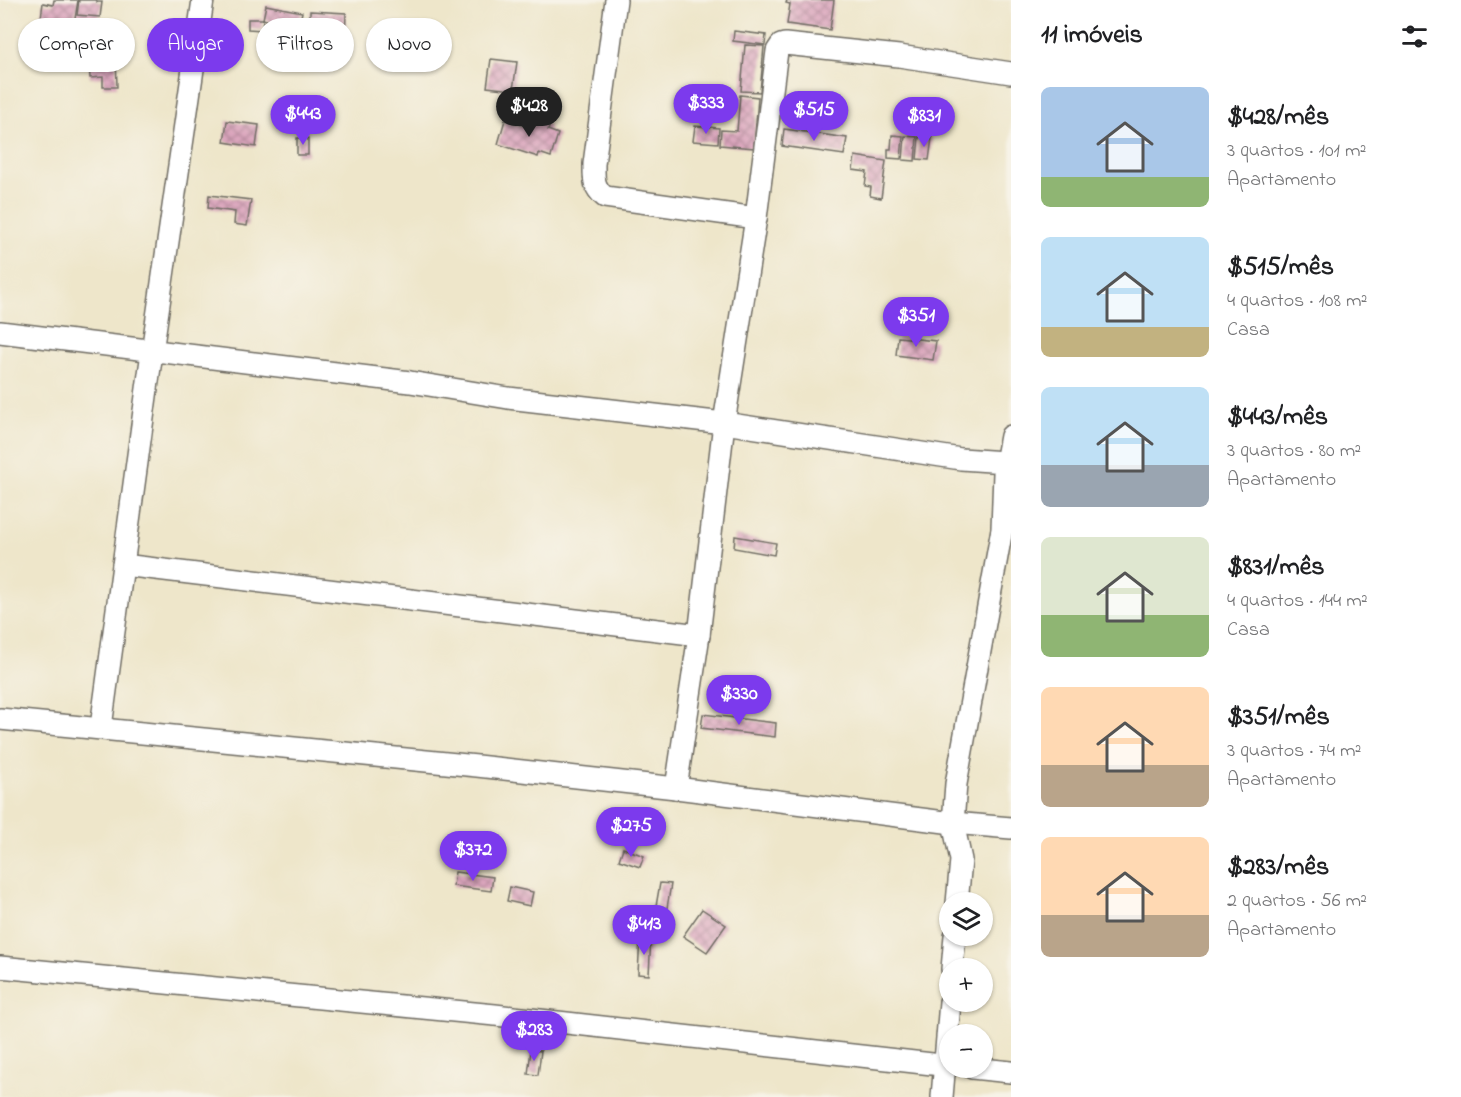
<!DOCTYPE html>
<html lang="pt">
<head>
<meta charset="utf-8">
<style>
	body { margin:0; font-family:"Indie Flower",sans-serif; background:#f6f6f6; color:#202124; height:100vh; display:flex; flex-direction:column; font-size:22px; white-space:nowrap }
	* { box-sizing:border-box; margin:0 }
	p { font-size:20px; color:#757577 }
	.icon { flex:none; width:33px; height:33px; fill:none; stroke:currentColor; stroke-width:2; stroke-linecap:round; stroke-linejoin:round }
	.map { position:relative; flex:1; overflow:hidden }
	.sheet { display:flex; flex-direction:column; background:#fff; width:450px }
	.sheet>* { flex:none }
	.hud { position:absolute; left:18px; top:18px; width:570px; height:54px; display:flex; gap:12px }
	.controls { position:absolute; left:939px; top:892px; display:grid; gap:12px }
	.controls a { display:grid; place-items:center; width:54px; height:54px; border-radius:50%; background:#fff; box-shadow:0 2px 4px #0004; font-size:30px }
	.price { position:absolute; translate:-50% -51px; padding:0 14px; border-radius:21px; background:#7c3aed; color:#fff; font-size:20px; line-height:39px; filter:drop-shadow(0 2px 3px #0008) }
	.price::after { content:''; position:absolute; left:50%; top:36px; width:18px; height:14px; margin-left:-9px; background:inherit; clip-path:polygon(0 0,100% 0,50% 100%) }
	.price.on { background:#222; color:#fff }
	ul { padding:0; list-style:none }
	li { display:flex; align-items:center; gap:18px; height:150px; padding:0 30px }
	li span { display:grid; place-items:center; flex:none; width:168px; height:120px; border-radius:9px; color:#555 }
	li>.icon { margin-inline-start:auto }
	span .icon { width:72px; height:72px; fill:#fffc; stroke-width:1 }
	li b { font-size:26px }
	h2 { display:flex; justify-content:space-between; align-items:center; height:72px; padding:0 30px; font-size:26px }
	.pill { padding:0 21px; border-radius:27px; background:#fff; box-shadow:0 2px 4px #0004; font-size:21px; line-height:54px }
	.pill.on { background:#7c3aed; color:#fff }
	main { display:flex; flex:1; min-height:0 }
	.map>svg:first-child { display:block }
</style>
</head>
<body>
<main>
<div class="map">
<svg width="1011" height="1097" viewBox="0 0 1011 1097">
	<defs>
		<pattern id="building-cross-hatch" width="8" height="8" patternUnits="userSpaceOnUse" patternTransform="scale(1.5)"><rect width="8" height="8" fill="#dba6bd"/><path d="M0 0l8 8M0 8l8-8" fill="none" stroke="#b2879a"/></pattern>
	</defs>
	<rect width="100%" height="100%" fill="#f7f3e8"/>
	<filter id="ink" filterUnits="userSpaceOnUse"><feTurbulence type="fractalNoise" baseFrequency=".0167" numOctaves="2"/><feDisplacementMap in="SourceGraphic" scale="12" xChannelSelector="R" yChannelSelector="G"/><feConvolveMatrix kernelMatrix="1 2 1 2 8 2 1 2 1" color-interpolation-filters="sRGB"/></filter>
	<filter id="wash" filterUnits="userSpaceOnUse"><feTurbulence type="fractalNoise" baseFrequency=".008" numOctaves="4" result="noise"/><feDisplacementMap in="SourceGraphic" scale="24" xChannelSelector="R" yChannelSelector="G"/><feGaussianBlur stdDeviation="1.35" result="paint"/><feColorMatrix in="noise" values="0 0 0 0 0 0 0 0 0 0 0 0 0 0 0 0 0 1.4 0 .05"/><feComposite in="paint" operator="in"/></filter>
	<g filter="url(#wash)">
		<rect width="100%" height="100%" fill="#eee6ca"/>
		<g id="blocks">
			<g fill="url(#building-cross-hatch)">
				<polygon points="54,0 78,0 70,50 52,47 53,41 39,32 43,3 53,5"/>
				<polygon points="79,0 97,0 97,2 102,2 100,17 77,15"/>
				<polygon points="787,0 834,0 830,30 787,24 790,4 786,3"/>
				<polygon points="266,5 302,12 297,35 269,30 270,21 263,19"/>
				<polygon points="310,11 346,13 345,41 312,40 312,25 310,25"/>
				<polygon points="248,19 263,19 262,30 248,29"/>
				<polygon points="734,31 766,35 765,45 733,41"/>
				<polygon points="745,45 764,46 760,92 741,91"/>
				<polygon points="103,54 116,54 117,87 103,87 103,77 90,78 89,63 103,63"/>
				<polygon points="491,59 517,62 513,90 487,87"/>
				<polygon points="740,95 758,97 754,148 720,145 721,130 737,131"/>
				<polygon points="532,119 550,125 548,130 558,134 551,157 539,153 538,157 498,144 505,120 529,127"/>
				<polygon points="227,121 259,125 256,147 224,142"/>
				<polygon points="695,126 719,128 718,143 693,141"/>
				<polygon points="784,129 847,138 844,155 782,146"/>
				<polygon points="892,135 903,136 901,159 888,158 888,149 891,149"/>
				<polygon points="905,136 917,137 915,161 903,160"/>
				<polygon points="919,137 932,138 929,160 917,159"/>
				<rect x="297" y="138" width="11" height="17"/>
				<polygon points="855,156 886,161 881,198 870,196 871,187 865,186 867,172 853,170"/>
				<polygon points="209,195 251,200 247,226 234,224 235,212 208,208"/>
				<polygon points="898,337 936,341 933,360 896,355"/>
				<polygon points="735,536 776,543 774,555 734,548"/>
				<polygon points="703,714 776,723 775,737 701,728"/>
				<polygon points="623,848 644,856 640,867 619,860"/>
				<polygon points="455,872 493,877 491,891 453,886"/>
				<polygon points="660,883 671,884 666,914 655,912"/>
				<polygon points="510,887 533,892 530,906 507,901"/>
				<polygon points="702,909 726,925 707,952 683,936"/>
				<polygon points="640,936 651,937 649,975 638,974"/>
				<polygon points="531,1050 541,1051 538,1075 528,1074"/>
			</g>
		</g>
	</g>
	<g filter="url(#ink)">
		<use href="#blocks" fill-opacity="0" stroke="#6f6c63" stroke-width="1.5"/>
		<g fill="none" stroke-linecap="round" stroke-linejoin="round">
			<g stroke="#6f6c63" stroke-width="24">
				<g id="minor">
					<path d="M616 0 594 164C594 179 593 187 605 197L756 218"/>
					<polyline points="0,332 410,382 508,398 724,423 961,459 1005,462"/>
					<polyline points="123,565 699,635"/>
					<polyline points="0,719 477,766 676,788 953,823 1011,828"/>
					<polyline points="101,727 152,352 203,0"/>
					<polyline points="676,788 699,635 724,423 756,218 777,51 781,45 785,44 899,56 1011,73"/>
					<polyline points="957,903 961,860 953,823 956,784 1002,529 1004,473 1011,436"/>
					<polyline points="0,967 495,1015 950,1066"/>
					<polyline points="952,969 955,936"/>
					<polyline points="972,1068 1011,1072"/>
					<polyline points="942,1097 950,1002"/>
				</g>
			</g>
			<use href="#minor" stroke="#fff" stroke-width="21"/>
		</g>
	</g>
</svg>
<div class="controls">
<a><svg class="icon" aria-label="layers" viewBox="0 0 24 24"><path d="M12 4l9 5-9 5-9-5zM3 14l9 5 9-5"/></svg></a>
<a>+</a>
<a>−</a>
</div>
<b class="price" style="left:706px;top:135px">$333</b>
<b class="price on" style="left:529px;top:138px">$428</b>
<b class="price" style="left:814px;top:142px">$515</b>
<b class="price" style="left:303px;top:146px">$443</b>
<b class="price" style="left:924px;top:148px">$831</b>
<b class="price" style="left:916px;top:348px">$351</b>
<b class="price" style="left:739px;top:726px">$330</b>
<b class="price" style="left:631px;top:858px">$275</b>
<b class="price" style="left:473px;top:882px">$372</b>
<b class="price" style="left:644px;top:956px">$413</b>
<b class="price" style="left:534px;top:1062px">$283</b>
<div class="hud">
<a class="pill">Comprar</a>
<a class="pill on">Alugar</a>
<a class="pill">Filtros</a>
<a class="pill">Novo</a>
</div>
</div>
<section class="sheet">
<h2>11 imóveis<svg class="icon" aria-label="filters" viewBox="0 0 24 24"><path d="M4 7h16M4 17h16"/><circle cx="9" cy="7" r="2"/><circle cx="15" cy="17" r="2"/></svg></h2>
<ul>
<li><span style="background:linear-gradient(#a9c7e8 75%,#8fb573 0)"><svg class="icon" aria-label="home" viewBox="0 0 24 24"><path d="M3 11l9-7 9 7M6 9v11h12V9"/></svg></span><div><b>$428/mês</b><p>3 quartos · 101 m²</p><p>Apartamento</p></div></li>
<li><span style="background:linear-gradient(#bfe0f5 75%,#c2b280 0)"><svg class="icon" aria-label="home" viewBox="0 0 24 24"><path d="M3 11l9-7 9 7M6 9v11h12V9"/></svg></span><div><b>$515/mês</b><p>4 quartos · 108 m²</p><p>Casa</p></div></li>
<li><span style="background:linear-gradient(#bfe0f5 65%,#9aa5b1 0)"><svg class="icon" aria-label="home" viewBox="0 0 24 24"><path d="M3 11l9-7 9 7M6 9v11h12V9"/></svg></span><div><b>$443/mês</b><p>3 quartos · 80 m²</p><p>Apartamento</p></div></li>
<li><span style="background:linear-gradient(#dfe7d0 65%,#8fb573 0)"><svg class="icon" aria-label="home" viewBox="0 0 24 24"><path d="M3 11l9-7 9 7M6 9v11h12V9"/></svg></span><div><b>$831/mês</b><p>4 quartos · 144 m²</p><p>Casa</p></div></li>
<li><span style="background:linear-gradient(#ffd9b3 65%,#b9a48a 0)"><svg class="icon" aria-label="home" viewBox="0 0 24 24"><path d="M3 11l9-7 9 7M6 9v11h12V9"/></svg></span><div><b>$351/mês</b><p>3 quartos · 74 m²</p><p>Apartamento</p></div></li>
<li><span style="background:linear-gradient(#ffd9b3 65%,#b9a48a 0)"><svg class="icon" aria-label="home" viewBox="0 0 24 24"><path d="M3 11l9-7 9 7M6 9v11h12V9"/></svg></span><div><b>$283/mês</b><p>2 quartos · 56 m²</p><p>Apartamento</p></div></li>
</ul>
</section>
</main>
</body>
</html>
